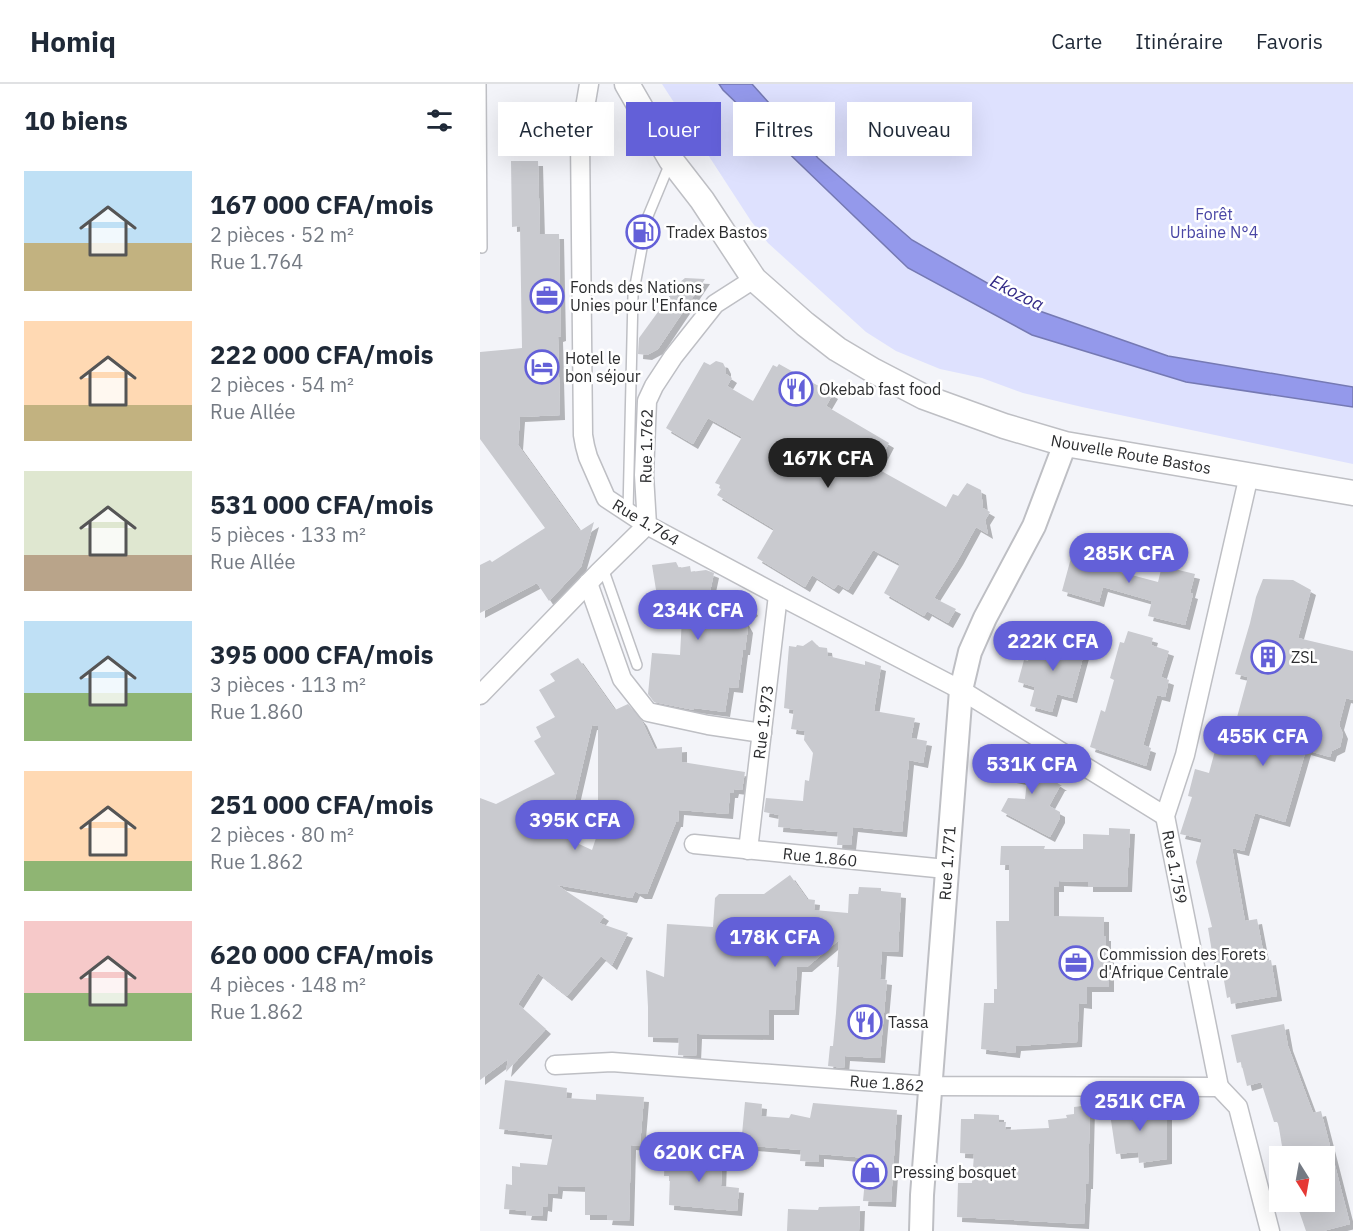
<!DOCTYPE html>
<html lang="fr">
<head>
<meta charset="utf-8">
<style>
	body { margin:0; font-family:"IBM Plex Sans",sans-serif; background:#f2f2f3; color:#1f2937; height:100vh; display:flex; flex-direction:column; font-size:22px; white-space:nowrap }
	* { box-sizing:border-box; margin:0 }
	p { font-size:20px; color:#747a83 }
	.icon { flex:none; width:33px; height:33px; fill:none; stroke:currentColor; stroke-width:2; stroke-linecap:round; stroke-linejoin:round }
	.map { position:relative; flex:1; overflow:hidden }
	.drawer { display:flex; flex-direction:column; background:#fff; width:480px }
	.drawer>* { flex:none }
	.guide { position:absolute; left:18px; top:18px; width:570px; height:54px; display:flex; gap:12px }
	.needle { width:39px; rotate:169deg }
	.buttons { position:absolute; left:789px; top:1062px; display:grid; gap:12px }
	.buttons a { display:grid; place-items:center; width:66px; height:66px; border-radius:0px; background:#fff; box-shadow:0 6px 24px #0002; font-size:30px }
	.price { position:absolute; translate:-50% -51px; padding:0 14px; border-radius:21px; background:#6360d8; color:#fff; font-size:20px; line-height:39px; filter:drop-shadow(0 2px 3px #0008) }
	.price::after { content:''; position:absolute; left:50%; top:36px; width:18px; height:14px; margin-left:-9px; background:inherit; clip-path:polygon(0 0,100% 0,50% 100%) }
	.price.on { background:#222; color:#fff }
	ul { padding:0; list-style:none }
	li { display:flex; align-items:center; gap:18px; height:150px; padding:0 24px }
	li span { display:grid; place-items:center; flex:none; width:168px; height:120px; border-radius:0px; color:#555 }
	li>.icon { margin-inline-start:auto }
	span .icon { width:72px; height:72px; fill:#fffc; stroke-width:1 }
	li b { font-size:26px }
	h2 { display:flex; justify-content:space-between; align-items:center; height:72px; padding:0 24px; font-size:26px }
	.chip { padding:0 21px; border-radius:0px; background:#fff; box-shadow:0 6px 24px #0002; font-size:21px; line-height:54px }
	.chip.on { background:#6360d8; color:#fff }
	header { display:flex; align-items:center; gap:36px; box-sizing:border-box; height:84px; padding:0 30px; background:#fff; border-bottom:2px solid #e0e1e3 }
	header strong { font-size:28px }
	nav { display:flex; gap:33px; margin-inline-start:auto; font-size:21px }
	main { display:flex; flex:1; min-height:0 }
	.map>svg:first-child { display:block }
</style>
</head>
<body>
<header>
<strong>Homiq</strong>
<nav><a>Carte</a><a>Itinéraire</a><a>Favoris</a></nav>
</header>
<main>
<section class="drawer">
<h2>10 biens<svg class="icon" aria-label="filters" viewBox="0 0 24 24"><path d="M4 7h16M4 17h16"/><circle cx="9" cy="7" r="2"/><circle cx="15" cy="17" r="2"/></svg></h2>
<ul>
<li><span style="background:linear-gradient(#bfe0f5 60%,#c2b280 0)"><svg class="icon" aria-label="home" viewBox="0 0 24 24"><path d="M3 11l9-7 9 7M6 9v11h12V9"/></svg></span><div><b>167 000 CFA/mois</b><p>2 pièces · 52 m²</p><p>Rue 1.764</p></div></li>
<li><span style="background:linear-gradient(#ffd9b3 70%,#c2b280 0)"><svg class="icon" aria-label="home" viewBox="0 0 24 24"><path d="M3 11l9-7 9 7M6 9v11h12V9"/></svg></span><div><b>222 000 CFA/mois</b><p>2 pièces · 54 m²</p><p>Rue Allée</p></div></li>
<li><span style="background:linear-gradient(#dfe7d0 70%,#b9a48a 0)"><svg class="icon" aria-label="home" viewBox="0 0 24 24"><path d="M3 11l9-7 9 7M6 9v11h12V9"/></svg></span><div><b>531 000 CFA/mois</b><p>5 pièces · 133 m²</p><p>Rue Allée</p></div></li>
<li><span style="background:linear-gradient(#bfe0f5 60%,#8fb573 0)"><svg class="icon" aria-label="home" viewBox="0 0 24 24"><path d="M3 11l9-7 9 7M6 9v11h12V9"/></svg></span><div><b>395 000 CFA/mois</b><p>3 pièces · 113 m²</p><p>Rue 1.860</p></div></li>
<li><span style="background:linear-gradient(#ffd9b3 75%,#8fb573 0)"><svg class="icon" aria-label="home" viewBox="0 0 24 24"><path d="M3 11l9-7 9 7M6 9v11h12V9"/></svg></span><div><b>251 000 CFA/mois</b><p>2 pièces · 80 m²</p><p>Rue 1.862</p></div></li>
<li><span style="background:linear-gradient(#f6c9c9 60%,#8fb573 0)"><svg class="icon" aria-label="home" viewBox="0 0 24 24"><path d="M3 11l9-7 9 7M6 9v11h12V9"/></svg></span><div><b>620 000 CFA/mois</b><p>4 pièces · 148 m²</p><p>Rue 1.862</p></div></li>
</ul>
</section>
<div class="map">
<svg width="873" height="1147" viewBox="0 0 873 1147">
	<defs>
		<filter id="shadow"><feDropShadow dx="5" dy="5" stdDeviation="0" flood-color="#0004"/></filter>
	</defs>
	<rect width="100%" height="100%" fill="#f3f4f9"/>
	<g fill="#dee1fe">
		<polygon points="182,0 239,0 243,6 428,184 706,298 873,323 873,380 602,323 543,309 502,294 460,285 416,267 386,248 288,159 271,137"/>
		<polygon points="272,0 873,0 873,303 688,272 551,224 432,156 338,74"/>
	</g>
	<polygon fill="#9499eb" stroke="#7579b3" stroke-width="1.5" points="239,0 272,0 338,74 432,156 551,224 688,272 873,303 873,323 706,298 552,251 428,184 243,6"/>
	<g fill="#c9cacf" fill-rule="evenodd" filter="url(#shadow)">
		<polygon points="31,77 58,77 60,150 79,150 81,252 78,253 80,331 40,333 38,361 100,447 114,438 101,483 69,517 57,499 0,529 0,481 10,476 12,478 65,444 0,355 0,268 42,264 40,142 32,143"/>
		<polygon points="205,194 225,195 178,265 167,271 158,270 159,254 199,199"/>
		<polygon points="236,277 243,279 246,285 246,290 252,294 247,302 273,317 293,281 297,283 299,280 353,310 346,322 409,359 396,384 466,423 473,410 478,412 487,399 501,406 503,424 510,428 505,436 508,450 496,443 478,476 454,514 476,525 468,539 447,527 444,532 404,509 420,480 393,466 368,506 358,500 354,505 332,491 325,503 277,474 294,445 237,411 241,405 239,404 240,401 235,399 262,353 228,334 213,360 186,344 224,278 230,281"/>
		<polygon points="601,456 634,466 629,485 678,498 682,482 715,490 710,509 713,510 705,541 668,532 672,517 623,503 619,518 582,507 591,474 596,476"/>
		<polygon points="196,478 199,484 210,482 211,488 226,486 234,489 230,508 243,509 249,517 261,509 273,527 263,535 268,544 265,566 263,566 258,604 249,603 245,628 214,624 214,626 174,618 168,610 172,569 200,571 202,534 181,537 172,481"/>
		<polygon points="783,495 813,496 831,506 818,554 873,567 873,616 866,614 859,641 863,650 860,663 852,667 850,673 826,666 805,738 775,729 764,767 752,764 765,837 777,835 785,877 791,876 797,912 751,920 750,913 747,914 742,885 735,886 728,844 732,843 716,778 722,755 700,750 712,713 708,712 715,685 729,689 736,663 748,666 768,593 755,590 770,539 776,513"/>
		<polygon points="648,547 673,554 671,561 689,567 681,593 689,596 685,613 677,611 663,661 671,664 666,682 610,663 621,626 625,628 634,596 630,594 640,558 644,559"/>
		<polygon points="582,552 607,559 592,614 577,610 572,628 550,622 555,603 538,598 544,576 548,577 553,560 578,567"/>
		<polygon points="332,556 339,563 347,564 348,572 385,581 385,577 401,582 394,627 435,634 431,654 447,657 443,679 429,676 422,748 373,743 371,761 357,761 358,748 298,743 299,731 284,728 286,714 323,717 325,696 329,697 333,669 324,656 325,647 311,645 314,626 304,624 309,562 316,563 317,561 323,562"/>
		<path d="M98 574 135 626 148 620 162 637 175 665 202 663V678L265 688 262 706 254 705 253 709H250L248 730 199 726 198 738H196L167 810H160L155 807 152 814 77 801 124 832 119 839 148 849 132 881 121 872 87 912 58 889 38 920 66 945 26 988 28 975 0 996V714L16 720 75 690 54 657 61 653 56 643 75 633 59 606 75 597 70 590ZM112 641 118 642V748L112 766 86 754Z"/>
		<polygon points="528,668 549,681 550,678 570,689 568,693 582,702 580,702 569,722 580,728 580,734 570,753 521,727 528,714 545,715 547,697 516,691"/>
		<polygon points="629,744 650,745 647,803 608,803 608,798 579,797 579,803 574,803 574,832 624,833 624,852 626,852 626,862 629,862 629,903 607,903 607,920 599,919 597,958 536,962 535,969 501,965 504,919 514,919 514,905 517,905 516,837 529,837 529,781 520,781 521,762 565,762 564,765 603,765 603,750 629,751"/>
		<polygon points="310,791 327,815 335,816 334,826 368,829 369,810 378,810 379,803 401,804 401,807 421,809 418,868 402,867 400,895 407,896 400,974 365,972 364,984 348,982 350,962 353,962 356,929 359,883 357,883 359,856 327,883 317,883 314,926 289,926 289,951 217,950 216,972 198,971 199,954 168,953 168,923 166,886 184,893 187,840 233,843 235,814 239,810 284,810"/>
		<polygon points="804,940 808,962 833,1029 841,1027 870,1140 843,1147 826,1147 816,1118 844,1118 844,1072 798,1072 802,1062 798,1038 794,1038 781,998 767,1002 761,978 757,979 751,951"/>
		<polygon points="25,996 87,1004 86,1014 116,1016 116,1010 164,1013 160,1062 151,1061 149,1137 127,1136 128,1131 105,1131 105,1103 78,1102 77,1110 68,1109 67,1123 63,1122 62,1132 46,1131 47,1127 24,1125 26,1100 32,1101 32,1082 40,1083 40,1079 67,1081 73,1051 19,1045"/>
		<polygon points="265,1018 282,1020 281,1032 309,1034 311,1030 330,1034 333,1019 417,1026 411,1118 383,1117 387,1074 339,1070 339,1078 320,1077 321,1066 261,1061"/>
		<polygon points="610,1021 608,1100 606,1100 604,1140 477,1133 478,1099 492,1099 494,1070 480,1069 481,1035 494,1035 494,1030 519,1031 519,1038 526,1038 525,1046 569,1044 568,1036 587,1034 586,1031 594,1030 594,1023"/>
		<polygon points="629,1023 662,1023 662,1026 687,1026 687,1075 659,1079 658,1068 636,1070"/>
		<polygon points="185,1070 242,1072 241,1102 259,1104 257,1127 189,1121 190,1092 184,1092"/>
		<polygon points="380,1122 379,1147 307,1147 308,1125 338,1126 339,1123"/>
	</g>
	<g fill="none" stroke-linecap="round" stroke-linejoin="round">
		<g stroke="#bebfc4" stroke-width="12">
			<g id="service">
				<polyline points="1,0 2,164"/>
				<polyline points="148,428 153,212 168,132 190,79"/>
				<polyline points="123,484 157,581"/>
			</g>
		</g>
		<g stroke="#bebfc4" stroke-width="21">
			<g id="minor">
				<polyline points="109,0 100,53 103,351 105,362 108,373 126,414 167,441 298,511 481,606 685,732"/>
				<polyline points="108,499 142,595 168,628 228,641 282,649"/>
				<polyline points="0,611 118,489 167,441 164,391 167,317 174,302 193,273 235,220 274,195"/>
				<polyline points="214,760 466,785"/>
				<polyline points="268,766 298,511"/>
				<polyline points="75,981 132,978 451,1002 739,1003"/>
				<polyline points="739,1003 685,732 705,671 769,391"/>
				<polyline points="739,1003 758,1023 790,1147"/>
			</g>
		</g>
		<g stroke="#bebfc4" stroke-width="26">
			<polyline id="tertiary" points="441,1147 442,1111 481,606 490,568 505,534 554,442 585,360"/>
		</g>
		<g stroke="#bebfc4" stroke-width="27">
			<polyline id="secondary" points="147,0 191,76 222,116 274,195 325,240 357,265 394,287 444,313 524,342 585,360 873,409"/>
		</g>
		<use href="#service" stroke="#fff" stroke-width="9"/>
		<use href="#minor" stroke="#fff" stroke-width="18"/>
		<use href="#tertiary" stroke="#fff" stroke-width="22"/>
		<use href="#secondary" stroke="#fff" stroke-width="24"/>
	</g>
	<defs>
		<g id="fuel-ring" transform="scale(1.725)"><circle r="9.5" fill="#fff" stroke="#6360d8" stroke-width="1.5"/><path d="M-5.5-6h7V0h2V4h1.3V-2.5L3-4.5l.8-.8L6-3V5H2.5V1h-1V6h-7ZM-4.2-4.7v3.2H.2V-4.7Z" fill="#6360d8"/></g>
		<g id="office-ring" transform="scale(1.725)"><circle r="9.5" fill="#fff" stroke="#6360d8" stroke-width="1.5"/><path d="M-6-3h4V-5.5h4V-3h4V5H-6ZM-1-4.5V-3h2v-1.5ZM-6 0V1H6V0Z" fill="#6360d8"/></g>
		<g id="hotel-ring" transform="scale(1.725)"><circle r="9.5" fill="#fff" stroke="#6360d8" stroke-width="1.5"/><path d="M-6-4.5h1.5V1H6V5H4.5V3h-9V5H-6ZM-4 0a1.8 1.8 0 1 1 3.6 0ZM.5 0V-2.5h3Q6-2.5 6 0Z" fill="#6360d8"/></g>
		<g id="restaurant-ring" transform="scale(1.725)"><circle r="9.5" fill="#fff" stroke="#6360d8" stroke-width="1.5"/><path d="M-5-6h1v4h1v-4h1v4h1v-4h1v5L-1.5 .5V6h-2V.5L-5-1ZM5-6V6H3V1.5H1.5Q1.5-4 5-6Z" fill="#6360d8"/></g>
		<g id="building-ring" transform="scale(1.725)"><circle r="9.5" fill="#fff" stroke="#6360d8" stroke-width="1.5"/><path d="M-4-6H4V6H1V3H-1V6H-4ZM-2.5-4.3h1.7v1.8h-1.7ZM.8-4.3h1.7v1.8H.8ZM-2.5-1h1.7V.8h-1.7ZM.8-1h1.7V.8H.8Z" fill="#6360d8"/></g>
		<g id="shop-ring" transform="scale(1.725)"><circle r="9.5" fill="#fff" stroke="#6360d8" stroke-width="1.5"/><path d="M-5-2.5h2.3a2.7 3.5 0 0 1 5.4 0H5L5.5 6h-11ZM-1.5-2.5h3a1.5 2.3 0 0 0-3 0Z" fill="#6360d8"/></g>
	</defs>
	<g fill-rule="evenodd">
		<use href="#fuel-ring" x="163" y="148"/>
		<use href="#office-ring" x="67" y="212"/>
		<use href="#hotel-ring" x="62" y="283"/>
		<use href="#restaurant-ring" x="316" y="305"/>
		<use href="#building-ring" x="788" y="573"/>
		<use href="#office-ring" x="596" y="879"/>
		<use href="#restaurant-ring" x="385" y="938"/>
		<use href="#shop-ring" x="390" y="1088"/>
	</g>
	<g text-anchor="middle" stroke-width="5" stroke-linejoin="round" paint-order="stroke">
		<g font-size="16" fill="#4946a5" stroke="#fff">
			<text x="734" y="136">Forêt<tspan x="734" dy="18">Urbaine N°4</tspan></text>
		</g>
		<g font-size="16" fill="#2c2d2f" stroke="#fff" text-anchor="start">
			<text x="186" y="154">Tradex Bastos</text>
			<text x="90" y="209">Fonds des Nations<tspan x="90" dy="18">Unies pour l'Enfance</tspan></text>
			<text x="85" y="280">Hotel le<tspan x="85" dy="18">bon séjour</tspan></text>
			<text x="339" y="311">Okebab fast food</text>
			<text x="811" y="579">ZSL</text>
			<text x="619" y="876">Commission des Forets<tspan x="619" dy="18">d'Afrique Centrale</tspan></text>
			<text x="408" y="944">Tassa</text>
			<text x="413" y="1094">Pressing bosquet</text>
		</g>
		<g font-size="16" fill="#2c2d2f" stroke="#fff">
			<text transform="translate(166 362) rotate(-89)" y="6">Rue 1.762</text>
			<text transform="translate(651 370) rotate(10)" y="6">Nouvelle Route Bastos</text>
			<text transform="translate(166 438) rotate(31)" y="6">Rue 1.764</text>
			<text transform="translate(283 638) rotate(-83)" y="6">Rue 1.973</text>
			<text transform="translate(340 773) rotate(6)" y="6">Rue 1.860</text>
			<text transform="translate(467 779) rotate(-86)" y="6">Rue 1.771</text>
			<text transform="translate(695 783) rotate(79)" y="6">Rue 1.759</text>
			<text transform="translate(407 999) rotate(4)" y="6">Rue 1.862</text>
		</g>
		<g font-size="18" font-style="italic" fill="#322986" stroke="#fff">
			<text transform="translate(537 209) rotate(27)" y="6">Ekozoa</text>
		</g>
	</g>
</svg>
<div class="buttons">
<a><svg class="needle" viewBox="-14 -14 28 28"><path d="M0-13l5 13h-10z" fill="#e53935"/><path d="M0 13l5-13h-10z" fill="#747a83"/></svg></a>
</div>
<b class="price on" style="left:348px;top:405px">167K CFA</b>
<b class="price" style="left:649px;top:500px">285K CFA</b>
<b class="price" style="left:218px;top:557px">234K CFA</b>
<b class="price" style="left:573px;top:588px">222K CFA</b>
<b class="price" style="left:783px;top:683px">455K CFA</b>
<b class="price" style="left:552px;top:711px">531K CFA</b>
<b class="price" style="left:95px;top:767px">395K CFA</b>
<b class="price" style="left:295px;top:884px">178K CFA</b>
<b class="price" style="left:660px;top:1048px">251K CFA</b>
<b class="price" style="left:219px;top:1099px">620K CFA</b>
<div class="guide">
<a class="chip">Acheter</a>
<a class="chip on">Louer</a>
<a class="chip">Filtres</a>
<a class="chip">Nouveau</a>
</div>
</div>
</main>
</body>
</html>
